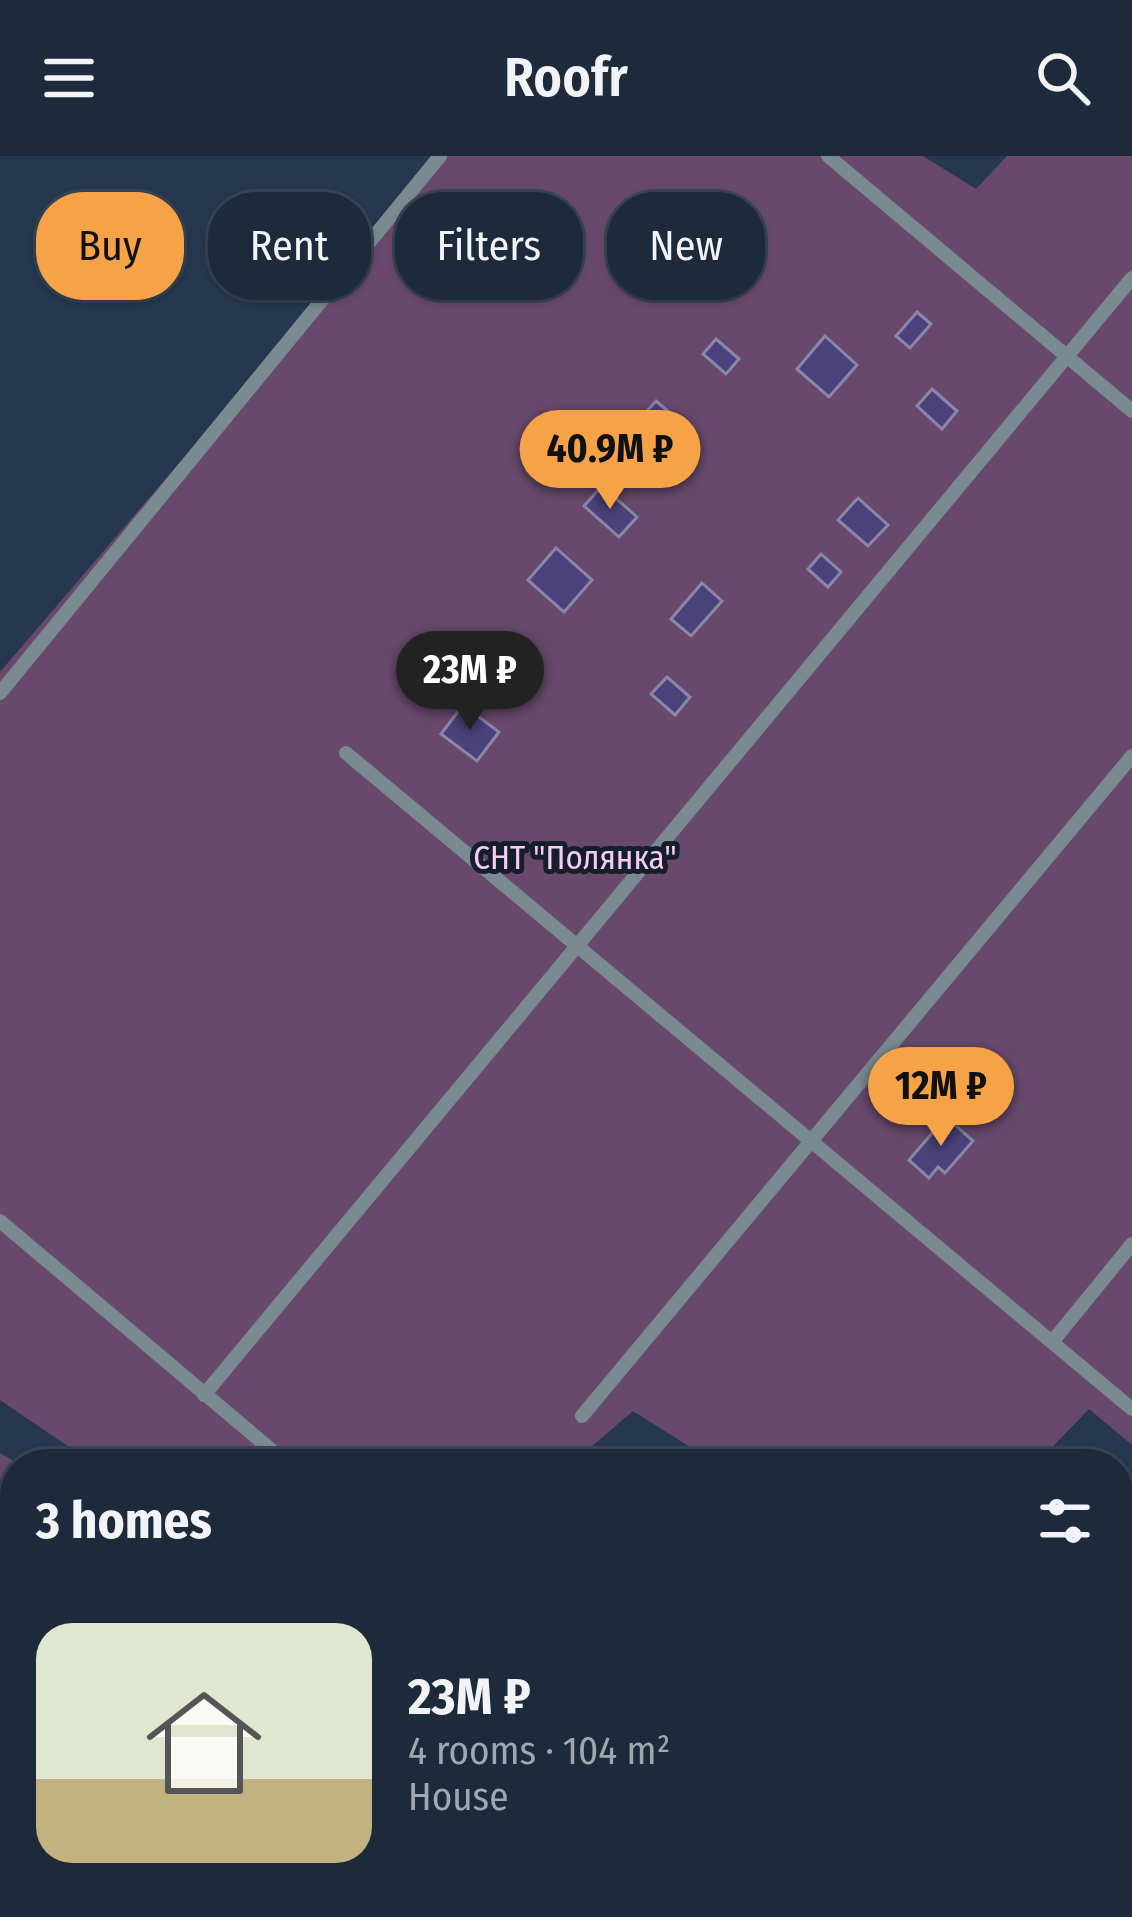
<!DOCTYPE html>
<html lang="en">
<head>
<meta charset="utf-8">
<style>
	body { margin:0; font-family:"Fira Sans Condensed",sans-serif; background:#253242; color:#f1f3f6; height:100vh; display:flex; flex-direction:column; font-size:45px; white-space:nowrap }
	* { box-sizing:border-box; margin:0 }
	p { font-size:39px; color:#a0a7af }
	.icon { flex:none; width:66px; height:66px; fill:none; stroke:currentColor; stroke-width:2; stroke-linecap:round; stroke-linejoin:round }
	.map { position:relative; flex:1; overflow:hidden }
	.side { position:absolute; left:0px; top:1293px; width:1134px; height:468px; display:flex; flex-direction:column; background:#1c2a3b; border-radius:48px 48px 0 0; box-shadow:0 3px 9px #0004,0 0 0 3px #3a4655 }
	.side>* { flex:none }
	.top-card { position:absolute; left:36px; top:36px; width:1062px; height:108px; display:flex; gap:24px }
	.price { position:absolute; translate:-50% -102px; padding:0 27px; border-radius:42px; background:#f6a247; color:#111; font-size:39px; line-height:78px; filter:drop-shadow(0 3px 6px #0008) }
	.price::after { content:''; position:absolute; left:50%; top:72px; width:36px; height:27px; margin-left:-18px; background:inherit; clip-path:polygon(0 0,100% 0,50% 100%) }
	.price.selected { background:#222; color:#fff }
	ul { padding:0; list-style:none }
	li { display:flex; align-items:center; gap:36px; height:300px; padding:0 36px }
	li span { display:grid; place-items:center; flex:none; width:336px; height:240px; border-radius:36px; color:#555 }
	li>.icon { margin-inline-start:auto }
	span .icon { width:144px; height:144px; fill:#fffc; stroke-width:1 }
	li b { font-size:51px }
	h2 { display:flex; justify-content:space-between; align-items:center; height:144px; padding:0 36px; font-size:51px }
	.chip { padding:0 42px; border-radius:48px; background:#1c2a3b; box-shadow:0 3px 9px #0004,0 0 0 3px #3a4655; font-size:42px; line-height:108px }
	.chip.selected { background:#f6a247; color:#111 }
	header { display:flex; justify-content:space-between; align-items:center; height:156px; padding:0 36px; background:#1c2a3b; font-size:54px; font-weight:600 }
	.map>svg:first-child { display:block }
</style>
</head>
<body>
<header><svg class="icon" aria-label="menu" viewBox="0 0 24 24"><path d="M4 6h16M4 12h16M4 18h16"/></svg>Roofr<svg class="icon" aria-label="search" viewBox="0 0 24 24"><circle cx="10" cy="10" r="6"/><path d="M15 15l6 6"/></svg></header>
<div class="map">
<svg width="1132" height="1761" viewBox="0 0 1132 1761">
	<rect width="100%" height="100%" fill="#25384f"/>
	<g fill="#68496d">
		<polygon points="442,0 923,0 976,33 1007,0 1132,0 1132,1289 1089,1253 1036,1308 717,1308 633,1255 571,1308 94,1308 0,1244 0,516"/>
		<polygon points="0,1297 19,1308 15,1540 0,1529"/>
		<polygon points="1119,1455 1132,1467 1132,1761 328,1761 306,1746 1119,1746"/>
		<polygon points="0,1558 15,1569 15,1746 265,1746 286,1761 0,1761"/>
	</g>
	<g fill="#4b427b" stroke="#8986a7" stroke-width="3">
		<polygon points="917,156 931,168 910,192 896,180"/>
		<polygon points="825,180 857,209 829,241 797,213"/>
		<polygon points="716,183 739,203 726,218 703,198"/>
		<polygon points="932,233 957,255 942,273 917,250"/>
		<polygon points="656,245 683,268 665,289 638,265"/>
		<polygon points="602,330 637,361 619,381 584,350"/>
		<polygon points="858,342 888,369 868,390 838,364"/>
		<polygon points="556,392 592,424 564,456 528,424"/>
		<polygon points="821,398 841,416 828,431 808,413"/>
		<polygon points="702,427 722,445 691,480 671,463"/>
		<polygon points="667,521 690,541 675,559 651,538"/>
		<polygon points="463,549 499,576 477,605 441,578"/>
		<polygon points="946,961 973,985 945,1017 938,1011 929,1022 909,1004"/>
		<polygon points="13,1591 15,1593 14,1632 0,1621 0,1610"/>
	</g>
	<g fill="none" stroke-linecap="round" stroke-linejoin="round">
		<g stroke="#798a90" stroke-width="14">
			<polyline points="828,0 1132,255"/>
			<polyline points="0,537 440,0"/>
			<polyline points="346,597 1132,1253"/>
			<polyline points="0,1065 288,1308"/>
			<polyline points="1052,1186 1132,1088"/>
			<polyline points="204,1239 1132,122"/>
			<polyline points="582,1260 1132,600"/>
		</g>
	</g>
	<g text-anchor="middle" stroke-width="10" stroke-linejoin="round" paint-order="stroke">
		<g font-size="33" fill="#f4ccf9" stroke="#161f29">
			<text x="575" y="713">СНТ "Полянка"</text>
		</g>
	</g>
</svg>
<b class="price" style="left:610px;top:356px">40.9M ₽</b>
<b class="price selected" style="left:470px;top:577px">23M ₽</b>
<b class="price" style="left:941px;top:993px">12M ₽</b>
<div class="top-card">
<a class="chip selected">Buy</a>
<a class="chip">Rent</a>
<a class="chip">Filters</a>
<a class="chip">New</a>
</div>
<section class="side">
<h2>3 homes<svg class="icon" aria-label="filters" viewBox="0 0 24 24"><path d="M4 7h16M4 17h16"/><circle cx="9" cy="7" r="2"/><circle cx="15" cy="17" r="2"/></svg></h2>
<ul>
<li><span style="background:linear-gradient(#dfe7d0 65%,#c2b280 0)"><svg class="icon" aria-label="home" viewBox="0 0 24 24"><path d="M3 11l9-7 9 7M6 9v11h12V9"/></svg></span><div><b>23M ₽</b><p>4 rooms · 104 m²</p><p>House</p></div></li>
</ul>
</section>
</div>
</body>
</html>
